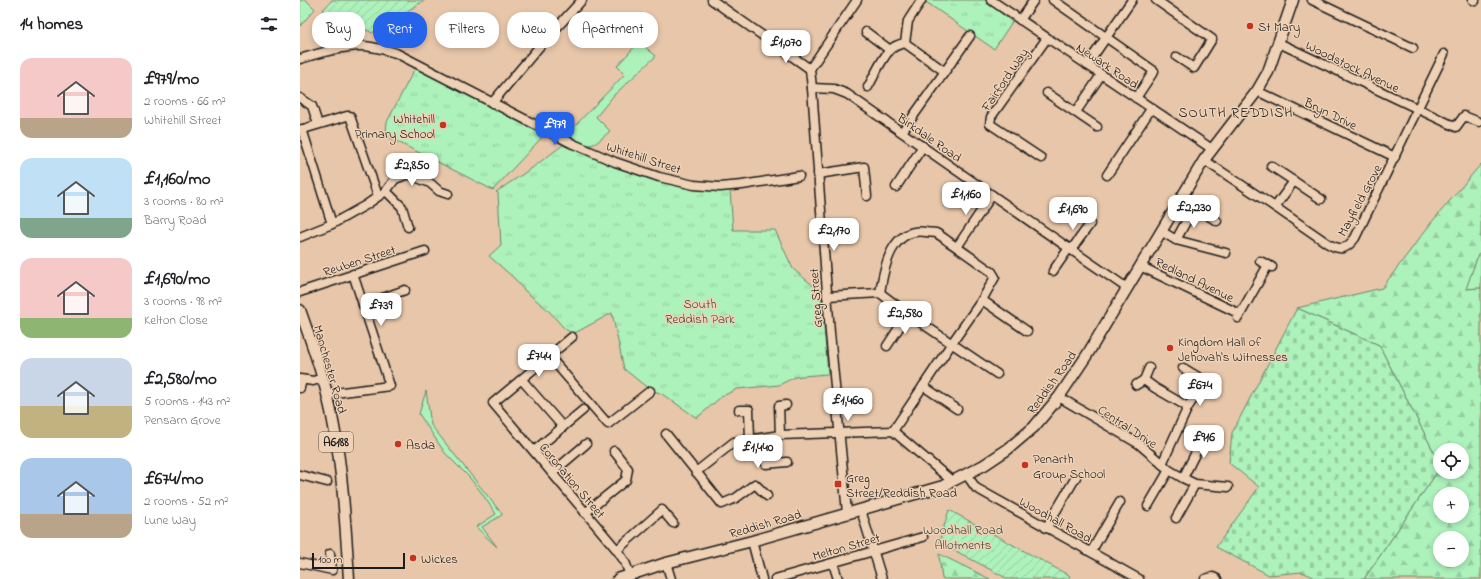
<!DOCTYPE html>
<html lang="en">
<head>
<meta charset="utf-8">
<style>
	body { margin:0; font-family:"Indie Flower",sans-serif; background:#f6f6f6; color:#202124; height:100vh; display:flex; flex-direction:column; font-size:15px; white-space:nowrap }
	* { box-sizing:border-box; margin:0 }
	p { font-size:13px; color:#757577 }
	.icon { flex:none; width:22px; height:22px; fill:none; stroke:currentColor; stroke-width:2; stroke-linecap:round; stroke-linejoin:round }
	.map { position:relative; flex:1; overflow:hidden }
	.side { display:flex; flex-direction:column; background:#fff; width:300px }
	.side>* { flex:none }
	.top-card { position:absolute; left:12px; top:12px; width:380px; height:36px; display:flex; gap:8px }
	.tools { position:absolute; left:1133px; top:443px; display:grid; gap:8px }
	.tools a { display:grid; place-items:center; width:36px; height:36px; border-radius:50%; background:#fff; box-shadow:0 2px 6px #0003; font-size:20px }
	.scale { position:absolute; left:12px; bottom:10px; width:93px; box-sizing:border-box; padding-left:4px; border:2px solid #1c1c1c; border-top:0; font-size:11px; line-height:14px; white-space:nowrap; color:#1c1c1c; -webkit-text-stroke:3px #efd1b6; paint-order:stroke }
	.price { position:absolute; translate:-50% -34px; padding:0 9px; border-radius:8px; background:#fff; color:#222; font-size:13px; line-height:26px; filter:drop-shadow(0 1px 2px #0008) }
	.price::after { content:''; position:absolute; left:50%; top:24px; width:12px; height:9px; margin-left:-6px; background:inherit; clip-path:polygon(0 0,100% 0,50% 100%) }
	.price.on { background:#2563eb; color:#fff }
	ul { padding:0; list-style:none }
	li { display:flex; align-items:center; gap:12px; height:100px; padding:0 20px }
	li span { display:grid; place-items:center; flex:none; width:112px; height:80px; border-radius:12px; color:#555 }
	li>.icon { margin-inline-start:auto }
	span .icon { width:48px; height:48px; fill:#fffc; stroke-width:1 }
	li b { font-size:17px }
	h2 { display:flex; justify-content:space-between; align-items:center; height:48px; padding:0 20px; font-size:17px }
	.pill { padding:0 14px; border-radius:16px; background:#fff; box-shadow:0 2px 6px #0003; font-size:14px; line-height:36px }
	.pill.on { background:#2563eb; color:#fff }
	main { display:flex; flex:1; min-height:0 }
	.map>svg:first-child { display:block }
</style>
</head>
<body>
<main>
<section class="side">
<h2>14 homes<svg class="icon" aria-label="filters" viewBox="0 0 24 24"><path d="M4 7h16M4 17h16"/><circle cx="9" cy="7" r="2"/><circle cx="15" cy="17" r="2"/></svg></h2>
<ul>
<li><span style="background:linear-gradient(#f6c9c9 75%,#b9a48a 0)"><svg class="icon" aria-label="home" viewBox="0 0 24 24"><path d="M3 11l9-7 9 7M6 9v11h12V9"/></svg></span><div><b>£979/mo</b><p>2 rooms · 66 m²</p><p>Whitehill Street</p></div></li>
<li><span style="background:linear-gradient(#bfe0f5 75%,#7fa58c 0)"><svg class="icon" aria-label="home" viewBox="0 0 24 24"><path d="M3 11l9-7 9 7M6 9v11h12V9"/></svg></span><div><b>£1,160/mo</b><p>3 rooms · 80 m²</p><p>Barry Road</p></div></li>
<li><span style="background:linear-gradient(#f6c9c9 75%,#8fb573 0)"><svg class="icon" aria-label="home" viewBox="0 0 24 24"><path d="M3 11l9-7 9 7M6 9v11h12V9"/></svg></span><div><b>£1,690/mo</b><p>3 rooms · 98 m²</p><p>Kelton Close</p></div></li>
<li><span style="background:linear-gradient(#c9d6e8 60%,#c2b280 0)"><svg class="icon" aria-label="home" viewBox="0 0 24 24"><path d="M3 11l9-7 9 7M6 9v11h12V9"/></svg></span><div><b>£2,580/mo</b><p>5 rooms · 143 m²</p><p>Pensarn Grove</p></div></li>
<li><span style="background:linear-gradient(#a9c7e8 70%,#b9a48a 0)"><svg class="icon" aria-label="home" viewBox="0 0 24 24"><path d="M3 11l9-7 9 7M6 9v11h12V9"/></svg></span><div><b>£674/mo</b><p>2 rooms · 52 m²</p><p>Lune Way</p></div></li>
</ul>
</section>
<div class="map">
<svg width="1181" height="579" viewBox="0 0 1181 579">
	<defs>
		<pattern id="forest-firs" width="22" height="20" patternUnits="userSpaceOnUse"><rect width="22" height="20" fill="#adf1bb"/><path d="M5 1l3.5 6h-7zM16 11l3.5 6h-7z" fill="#94cea0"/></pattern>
		<pattern id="cemetery-stones" width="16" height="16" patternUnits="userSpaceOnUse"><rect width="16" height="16" fill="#adf1bb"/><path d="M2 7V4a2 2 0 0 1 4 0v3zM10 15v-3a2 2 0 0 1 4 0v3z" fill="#94cea0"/></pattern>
		<pattern id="park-tufts" width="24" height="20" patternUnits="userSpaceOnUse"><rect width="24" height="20" fill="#adf1bb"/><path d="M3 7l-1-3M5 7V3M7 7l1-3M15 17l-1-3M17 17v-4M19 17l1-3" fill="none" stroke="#94cea0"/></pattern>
		<pattern id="garden-furrows" width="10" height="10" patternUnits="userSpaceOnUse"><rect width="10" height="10" fill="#adf1bb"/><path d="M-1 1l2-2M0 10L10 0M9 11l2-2" fill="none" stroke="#94cea0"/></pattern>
	</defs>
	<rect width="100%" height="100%" fill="#e8c6a9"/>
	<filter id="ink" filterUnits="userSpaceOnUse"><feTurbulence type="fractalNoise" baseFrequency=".025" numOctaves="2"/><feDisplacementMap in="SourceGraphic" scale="8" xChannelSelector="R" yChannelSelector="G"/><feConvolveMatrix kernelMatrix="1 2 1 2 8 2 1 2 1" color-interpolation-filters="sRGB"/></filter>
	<g filter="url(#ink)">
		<g fill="#adf1bb" stroke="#64866c">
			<polygon points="0,0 6,0 15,9 0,26"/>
			<path d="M339 42 356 56 314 95 296 117 310 131C289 150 292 148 267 134L325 74 317 66Z"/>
			<polygon points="1181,252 1181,288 1165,289 1178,255"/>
			<polygon points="126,391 131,425 202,514 202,515 182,527 197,547 176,527 196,514 181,492 169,477 145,453 119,414"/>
		</g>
		<g fill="url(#forest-firs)" stroke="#64866c" fill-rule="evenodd">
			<path d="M1181 164V252L1178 255 1166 289 1181 288V579H1064L1140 468V472H1162V450H1140V464L1079 345 997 308 1082 288 1131 223ZM1140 494H1162V516H1140ZM1140 538H1162V560H1140Z"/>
			<polygon points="639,554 690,579 642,579"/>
		</g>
		<polygon fill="url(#cemetery-stones)" stroke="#64866c" points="997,308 1079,345 1140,464 1140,468 1064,579 1018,579 1002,572 969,575 916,547 959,487 929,463 932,433"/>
		<g fill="url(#park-tufts)" stroke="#64866c">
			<polygon points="623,0 685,0 712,22 694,49"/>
			<polygon points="115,68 244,135 193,190 90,138 86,132 87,122"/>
			<polygon points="263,145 271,149 273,148 296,159 381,187 403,190 430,190 433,230 475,230 493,269 521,292 528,374 502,376 495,377 479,385 437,389 421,397 397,418 362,394 349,389 324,369 312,313 273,334 264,328 248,310 224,290 215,279 189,256 201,245 198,193 196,192 232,168"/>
		</g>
		<g fill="url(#garden-furrows)" stroke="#64866c">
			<polygon points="32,0 125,0 72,33 67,30 50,26 23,10"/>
			<polygon points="649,510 770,576 768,579 708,579 639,542"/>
		</g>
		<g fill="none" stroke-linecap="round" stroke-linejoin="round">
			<g stroke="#1c1c1c" stroke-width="11">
				<g id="minor">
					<polyline points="412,0 510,69"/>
					<polyline points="691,0 912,149"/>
					<polyline points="753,0 854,71 836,98"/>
					<polyline points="856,0 912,39 894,68 877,57"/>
					<polyline points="1012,0 1113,48"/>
					<polyline points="1173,0 1175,1"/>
					<polyline points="720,20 734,0"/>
					<polyline points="566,32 590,50"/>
					<polyline points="605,43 608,21 621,1"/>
					<polyline points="979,43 1156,127 1164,116 1179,122"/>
					<path d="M0 59C19 53 39 47 59 46 71 45 84 50 96 53L271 143 315 162 359 177 394 185 420 187 442 185 499 176"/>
					<polyline points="787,65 832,0"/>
					<path d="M568 87C575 75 581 59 590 50 594 46 600 44 605 43L644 71"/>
					<path d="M512 88 534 89 547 94C640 159 733 224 827 288"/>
					<polyline points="957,91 1095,157"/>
					<polyline points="747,93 797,127"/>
					<polyline points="0,98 12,106 18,124"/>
					<polyline points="192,103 239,47 282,0"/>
					<polyline points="776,112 801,75"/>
					<polyline points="2,129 32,224"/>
					<polyline points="0,130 47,116 50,116 78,196"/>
					<polyline points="602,132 670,36"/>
					<polyline points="741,158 690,124 691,117 747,38"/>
					<path d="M904 160 975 207 1027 243C1040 251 1046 250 1055 238L1144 54"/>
					<polyline points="971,166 1021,199"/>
					<polyline points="518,174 564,167 567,196"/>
					<polyline points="807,175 851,109"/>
					<polyline points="596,187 623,146"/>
					<polyline points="86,191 102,207 108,227"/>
					<polyline points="882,196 894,207 917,221"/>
					<polyline points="975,207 994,181"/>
					<polyline points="861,231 876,240 926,253"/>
					<polyline points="0,237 32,224 66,205 86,191 95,179 108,174 130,183 139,191 148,194"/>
					<polyline points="876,240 894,207"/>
					<polyline points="657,247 692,195"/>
					<polyline points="771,250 790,224"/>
					<polyline points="960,261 972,267"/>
					<polyline points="840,266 940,314"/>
					<polyline points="753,271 769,248"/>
					<polyline points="0,292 125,251"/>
					<path d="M580 293C584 266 592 227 626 232 629 233 633 232 636 233 640 235 645 239 649 242 663 251 677 262 692 272L695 277 682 300 652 343 593 431"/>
					<polyline points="527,296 580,293 608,314 697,374"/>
					<polyline points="682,300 727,331"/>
					<polyline points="63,305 105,290"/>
					<polyline points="938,318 968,265"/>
					<polyline points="272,337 193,403 317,550 325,562 330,575"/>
					<polyline points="587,346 608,314"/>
					<polyline points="249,356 308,424 350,391"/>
					<polyline points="0,379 13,381 23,378"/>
					<polyline points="222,380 263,427"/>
					<polyline points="844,380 849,368"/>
					<polyline points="836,385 844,380 855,388 888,407"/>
					<polyline points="623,386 657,409"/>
					<polyline points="0,388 2,380"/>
					<polyline points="27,394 90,386 53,274"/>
					<polyline points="759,397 839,444 869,470 883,478 895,484 928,487"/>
					<polyline points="439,410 449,410 450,439"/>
					<polyline points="366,434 422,504 436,498 455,484 467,496"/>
					<polyline points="480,435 479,406 486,405"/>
					<polyline points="465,438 466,464 487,462"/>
					<polyline points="234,451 283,410"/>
					<polyline points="862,464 888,407 905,381 883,368"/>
					<polyline points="396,472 434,442 480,435 593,431 652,481"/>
					<polyline points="252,473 286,444"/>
					<polyline points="666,474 676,488 839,579"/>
					<polyline points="0,475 27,482"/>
					<polyline points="883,478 906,432"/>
					<polyline points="848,506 869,470"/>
					<polyline points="561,510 582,579"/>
					<polyline points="285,513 326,480 328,469 314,451"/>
					<polyline points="547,513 530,333 512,88 510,69 557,0"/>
					<polyline points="876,518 895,484"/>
					<polyline points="746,528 776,477"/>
					<polyline points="452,541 462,579"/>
					<polyline points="317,550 362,510 373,523"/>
					<polyline points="791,552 820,502"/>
					<polyline points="0,563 32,570 30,554"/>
					<polyline points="366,563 371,579"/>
					<polyline points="533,563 538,579"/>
					<polyline points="475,579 623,537"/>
					<polyline points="905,579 913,577 917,579"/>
				</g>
			</g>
			<g stroke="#1c1c1c" stroke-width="13">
				<g id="major">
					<path d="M0 310C10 338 20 366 27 394 42 453 45 519 49 579"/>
					<polyline points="318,579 366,563 452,541 643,486 684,465 708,449 734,427 759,397 787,355 904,160 957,91 968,72 993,0"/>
				</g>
			</g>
			<use href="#minor" stroke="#efd1b6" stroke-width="8"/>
			<use href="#major" stroke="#efd1b6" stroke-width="10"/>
		</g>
	</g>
	<g fill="#c8321e" stroke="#efd1b6" stroke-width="1.5">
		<circle cx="950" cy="26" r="4"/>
		<circle cx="143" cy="125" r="4"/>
		<circle cx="870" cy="348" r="4"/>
		<circle cx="98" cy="444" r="4"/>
		<circle cx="725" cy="465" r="4"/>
		<rect x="534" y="480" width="8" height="8" rx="2"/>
		<circle cx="113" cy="558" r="4"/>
	</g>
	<g text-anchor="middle" stroke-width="3" stroke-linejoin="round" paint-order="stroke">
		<rect fill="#efd1b6" stroke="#5b524a" stroke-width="1" x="19" y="432" width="34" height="20" rx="3"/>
		<g font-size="12" font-weight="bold" fill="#1c1c1c">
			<text x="36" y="446">A6188</text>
		</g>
		<g font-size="13" fill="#1c1c1c" stroke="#efd1b6" text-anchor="start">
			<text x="958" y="31">St Mary</text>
			<text x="135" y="123" text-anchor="end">Whitehill<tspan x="135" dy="15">Primary School</tspan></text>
			<text x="878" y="346">Kingdom Hall of<tspan x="878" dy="15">Jehovah's Witnesses</tspan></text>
			<text x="106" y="449">Asda</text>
			<text x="733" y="463">Penarth<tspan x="733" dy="15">Group School</tspan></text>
			<text x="546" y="482">Greg<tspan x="546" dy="15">Street/Reddish Road</tspan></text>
			<text x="121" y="563">Wickes</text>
		</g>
		<g font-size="13" fill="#1c1c1c" stroke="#efd1b6">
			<text transform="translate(808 65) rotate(34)" y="5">Newark Road</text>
			<text transform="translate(1053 66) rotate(26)" y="5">Woodstock Avenue</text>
			<text transform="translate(704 79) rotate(-56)" y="5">Fairford Way</text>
			<text transform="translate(1031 113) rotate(26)" y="5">Bryn Drive</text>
			<text transform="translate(630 137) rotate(35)" y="5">Birkdale Road</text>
			<text transform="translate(344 157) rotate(18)" y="5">Whitehill Street</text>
			<text transform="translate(1059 200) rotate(-62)" y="5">Mayfield Grove</text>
			<text transform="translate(59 260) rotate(-18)" y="5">Reuben Street</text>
			<text transform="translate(895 279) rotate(26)" y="5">Redland Avenue</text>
			<text transform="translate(515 298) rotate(-94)" y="5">Greg Street</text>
			<text transform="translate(31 369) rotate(74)" y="5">Manchester Road</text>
			<text transform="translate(751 382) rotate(-54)" y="5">Reddish Road</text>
			<text transform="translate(828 426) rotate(33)" y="5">Central Drive</text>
			<text transform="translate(273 480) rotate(50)" y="5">Coronation Street</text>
			<text transform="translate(756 519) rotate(29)" y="5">Woodhall Road</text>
			<text transform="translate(465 523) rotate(-16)" y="5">Reddish Road</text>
			<text transform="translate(546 546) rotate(-16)" y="5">Melton Street</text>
		</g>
		<g font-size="13" fill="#39473c" stroke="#efd1b6">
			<text x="400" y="308">South<tspan x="400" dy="15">Reddish Park</tspan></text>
			<text x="663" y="534">Woodhall Road<tspan x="663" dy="15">Allotments</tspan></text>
		</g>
		<g font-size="14" letter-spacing="1" fill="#1c1c1c" stroke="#efd1b6">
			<text x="936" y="117">SOUTH REDDISH</text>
		</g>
	</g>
</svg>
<div class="tools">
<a><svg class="icon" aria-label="locate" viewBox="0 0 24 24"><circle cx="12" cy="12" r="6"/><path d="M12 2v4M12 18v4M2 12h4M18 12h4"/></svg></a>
<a>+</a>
<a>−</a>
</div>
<div class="scale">100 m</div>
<b class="price" style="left:486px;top:64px">£1,070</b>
<b class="price on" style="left:255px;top:146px">£979</b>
<b class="price" style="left:112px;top:187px">£2,850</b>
<b class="price" style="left:666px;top:216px">£1,160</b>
<b class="price" style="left:894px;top:229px">£2,230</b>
<b class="price" style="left:773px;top:231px">£1,690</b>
<b class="price" style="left:534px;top:252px">£2,170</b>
<b class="price" style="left:81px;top:327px">£739</b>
<b class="price" style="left:605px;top:335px">£2,580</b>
<b class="price" style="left:239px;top:378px">£744</b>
<b class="price" style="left:900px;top:407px">£674</b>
<b class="price" style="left:548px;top:422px">£1,460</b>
<b class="price" style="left:904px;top:459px">£916</b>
<b class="price" style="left:458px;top:469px">£1,440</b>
<div class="top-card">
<a class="pill">Buy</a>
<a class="pill on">Rent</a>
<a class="pill">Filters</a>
<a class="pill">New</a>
<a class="pill">Apartment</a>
</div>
</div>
</main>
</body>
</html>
